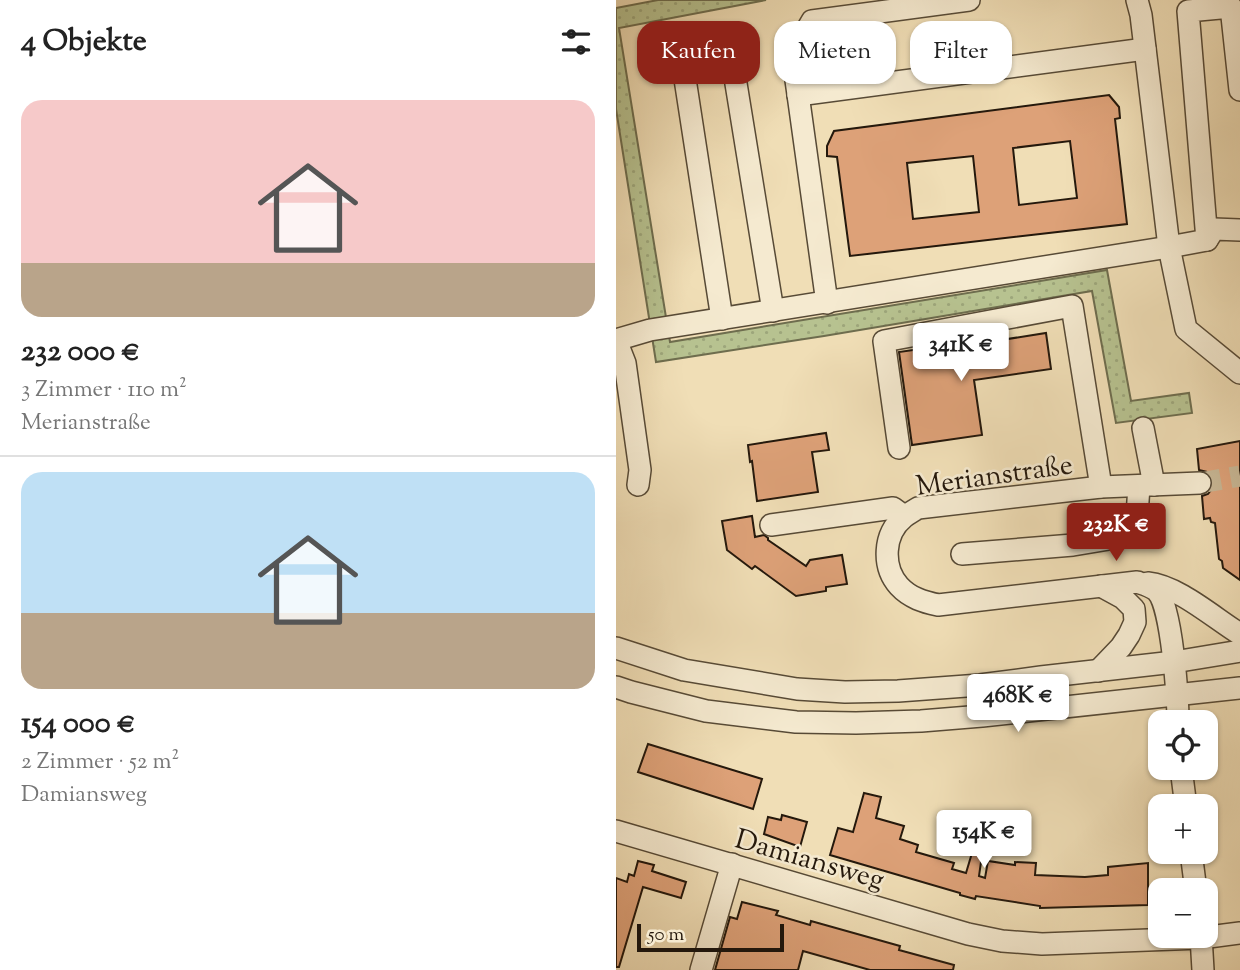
<!DOCTYPE html>
<html lang="de">
<head>
<meta charset="utf-8">
<style>
	body { margin:0; font-family:"Sorts Mill Goudy",serif; background:#f2f2f2; color:#222; height:100vh; display:flex; flex-direction:column; font-size:26px; white-space:nowrap }
	* { box-sizing:border-box; margin:0 }
	p { font-size:23px; color:#767676 }
	.icon { flex:none; width:38px; height:38px; fill:none; stroke:currentColor; stroke-width:2; stroke-linecap:round; stroke-linejoin:round }
	.map { position:relative; flex:1; overflow:hidden }
	.details { display:flex; flex-direction:column; background:#fff; width:616px }
	.details>* { flex:none }
	.guide { position:absolute; left:21px; top:21px; width:497px; height:63px; display:flex; gap:14px }
	.tools { position:absolute; left:532px; top:710px; display:grid; gap:14px }
	.tools a { display:grid; place-items:center; width:70px; height:70px; border-radius:14px; background:#fff; box-shadow:0 2px 5px #0004; font-size:35px }
	.scale { position:absolute; left:21px; bottom:18px; width:147px; box-sizing:border-box; padding-left:7px; border:4px solid #24180c; border-top:0; font-size:19px; line-height:24px; white-space:nowrap; color:#24180c; -webkit-text-stroke:5px #f5ead0; paint-order:stroke }
	.price { position:absolute; translate:-50% -60px; padding:0 16px; border-radius:7px; background:#fff; color:#222; font-size:23px; line-height:46px; filter:drop-shadow(0 2px 4px #0008) }
	.price::after { content:''; position:absolute; left:50%; top:42px; width:21px; height:16px; margin-left:-10px; background:inherit; clip-path:polygon(0 0,100% 0,50% 100%) }
	.price.selected { background:#8f2418; color:#fff }
	ul { padding:0; list-style:none }
	li { display:grid; align-content:center; gap:14px; height:371px; padding:0 21px }
	li+li { border-top:2px solid #e0e0e0 }
	li span { display:grid; place-items:center; height:217px; border-radius:21px; color:#555 }
	li>.icon { margin-inline-start:auto }
	span .icon { width:126px; height:126px; fill:#fffc; stroke-width:1 }
	li b { font-size:30px }
	h2 { display:flex; justify-content:space-between; align-items:center; height:84px; padding:0 21px; font-size:30px }
	.pill { padding:0 24px; border-radius:21px; background:#fff; box-shadow:0 2px 5px #0004; font-size:24px; line-height:63px }
	.pill.selected { background:#8f2418; color:#fff }
	main { display:flex; flex:1; min-height:0 }
	.map>svg:first-child { display:block }
</style>
</head>
<body>
<main>
<section class="details">
<h2>4 Objekte<svg class="icon" aria-label="filters" viewBox="0 0 24 24"><path d="M4 7h16M4 17h16"/><circle cx="9" cy="7" r="2"/><circle cx="15" cy="17" r="2"/></svg></h2>
<ul>
<li><span style="background:linear-gradient(#f6c9c9 75%,#b9a48a 0)"><svg class="icon" aria-label="home" viewBox="0 0 24 24"><path d="M3 11l9-7 9 7M6 9v11h12V9"/></svg></span><div><b>232 000 €</b><p>3 Zimmer · 110 m²</p><p>Merianstraße</p></div></li>
<li><span style="background:linear-gradient(#bfe0f5 65%,#b9a48a 0)"><svg class="icon" aria-label="home" viewBox="0 0 24 24"><path d="M3 11l9-7 9 7M6 9v11h12V9"/></svg></span><div><b>154 000 €</b><p>2 Zimmer · 52 m²</p><p>Damiansweg</p></div></li>
</ul>
</section>
<div class="map">
<svg width="624" height="970" viewBox="0 0 624 970">
	<defs>
		<pattern id="grass-dots" width="8" height="8" patternUnits="userSpaceOnUse" patternTransform="scale(1.75)"><rect width="8" height="8" fill="#b7c290"/><path d="M2 2h.1M6 6h.1" fill="none" stroke="#9da67b" stroke-width="1.8" stroke-linecap="round"/></pattern>
	</defs>
	<rect width="100%" height="100%" fill="#f0deb6"/>
	<filter id="stains"><feTurbulence type="fractalNoise" baseFrequency=".00286" numOctaves="4"/><feColorMatrix values="0 0 0 0 .2 0 0 0 0 .09 0 0 0 0 .02 0 0 0 .5 -.17"/></filter>
	<radialGradient id="worn" r=".72"><stop offset=".6" stop-color="#630" stop-opacity="0"/><stop offset="1" stop-color="#630" stop-opacity=".3"/></radialGradient>
	<polygon fill="url(#grass-dots)" stroke="#6e6d4e" stroke-width="2" points="42,0 150,0 3,28 54,342 491,270 515,401 573,393 576,413 500,423 476,291 208,336 40,362 0,109 0,8"/>
	<g fill="#dda178" stroke="#24180c" stroke-width="2" fill-rule="evenodd">
		<path d="M493 95 503 107 504 118 499 119 511 224 234 256 221 157 211 156V146L218 131ZM454 141 461 198 403 205 397 148ZM357 156 363 212 297 219 291 163Z"/>
		<polygon points="430,333 435,369 358,380 366,435 296,445 283,352 353,342 353,345"/>
		<polygon points="210,433 213,450 196,452 202,492 141,501 136,461 134,462 132,445"/>
		<polygon points="624,441 624,580 607,568 606,561 603,559 599,523 595,522 594,518 588,519 586,496 592,494 595,490 597,482 595,477 591,472 583,470 581,449"/>
		<polygon points="136,516 139,537 148,535 152,538 152,540 190,566 194,560 226,555 231,584 210,587 210,591 180,596 139,566 136,569 111,550 106,521"/>
		<polygon points="32,744 146,779 137,809 22,772"/>
		<polygon points="248,793 265,797 260,818 288,826 284,839 302,845 300,852 338,863 336,869 350,873 356,853 366,855 363,876 369,878 372,861 399,865 399,862 420,863 419,875 469,877 492,875 492,867 532,863 532,905 424,908 424,906 360,896 359,899 344,895 344,893 214,855 222,828 237,832"/>
		<polygon points="166,815 191,822 184,847 148,834 152,817 165,820"/>
		<polygon points="22,861 38,865 36,871 70,882 65,898 27,887 3,967 0,967 0,878 11,882 13,874 18,876"/>
		<polygon points="126,902 162,911 160,915 194,925 195,921 284,946 283,950 338,965 337,970 254,970 187,951 182,970 99,970 114,917 121,919"/>
	</g>
	<g fill="none" stroke-linecap="round" stroke-linejoin="round">
		<polyline stroke="#c7b694" stroke-width="21" stroke-dasharray="21 10" stroke-linecap="butt" points="584,483 624,476"/>
		<g stroke="#574a36" stroke-width="24">
			<g id="minor">
				<polyline points="521,0 525,15 553,247 570,329 624,373"/>
				<polyline points="182,95 529,49"/>
				<polyline points="591,240 572,11 615,7 624,90"/>
				<polyline points="211,303 180,80 179,50 196,21 353,0"/>
				<polyline points="106,319 67,66 116,59 157,311"/>
				<polyline points="0,340 34,330 553,247 591,240 598,229 624,230"/>
				<polyline points="0,340 9,363 24,470 22,485"/>
				<polyline points="527,428 538,485"/>
				<polyline points="283,448 268,341 456,306 485,487"/>
				<polyline points="155,525 277,508 288,516"/>
				<polyline points="346,554 457,545 493,539 521,516 523,486"/>
				<path d="M532 583C562 586 598 618 624 634"/>
				<polyline points="0,648 68,670 181,689 229,692 282,691 364,685 425,677 558,662 624,651"/>
				<polyline points="482,671 505,647 513,635 519,622 518,609 507,598 485,586"/>
				<polyline points="0,687 15,692 90,711 180,722 240,723 305,721 366,716 624,688"/>
				<path d="M562 723C562 699 556 607 541 591 535 586 527 584 521 582L322 605C308 602 294 598 283 586 266 567 267 534 288 517 292 514 297 511 302 508L485 487 584 483"/>
				<polyline points="565,768 570,807"/>
				<polyline points="0,831 352,934 386,941 426,944 585,938 624,933"/>
				<polyline points="575,852 580,891"/>
				<polyline points="585,936 587,970"/>
				<polyline points="85,970 116,864"/>
			</g>
		</g>
		<use href="#minor" stroke="#f5ead0" stroke-width="21"/>
	</g>
	<g text-anchor="middle" stroke-width="5" stroke-linejoin="round" paint-order="stroke">
		<g font-size="28" fill="#24180c" stroke="#f5ead0">
			<text transform="translate(378 474) rotate(-8)" y="10">Merianstraße</text>
			<text transform="translate(194 858) rotate(16)" y="10">Damiansweg</text>
		</g>
	</g>
	<rect width="100%" height="100%" filter="url(#stains)"/>
	<rect width="100%" height="100%" fill="url(#worn)"/>
</svg>
<div class="tools">
<a><svg class="icon" aria-label="locate" viewBox="0 0 24 24"><circle cx="12" cy="12" r="6"/><path d="M12 2v4M12 18v4M2 12h4M18 12h4"/></svg></a>
<a>+</a>
<a>−</a>
</div>
<div class="scale">50 m</div>
<b class="price" style="left:345px;top:383px">341K €</b>
<b class="price selected" style="left:500px;top:563px">232K €</b>
<b class="price" style="left:402px;top:734px">468K €</b>
<b class="price" style="left:368px;top:870px">154K €</b>
<div class="guide">
<a class="pill selected">Kaufen</a>
<a class="pill">Mieten</a>
<a class="pill">Filter</a>
</div>
</div>
</main>
</body>
</html>
